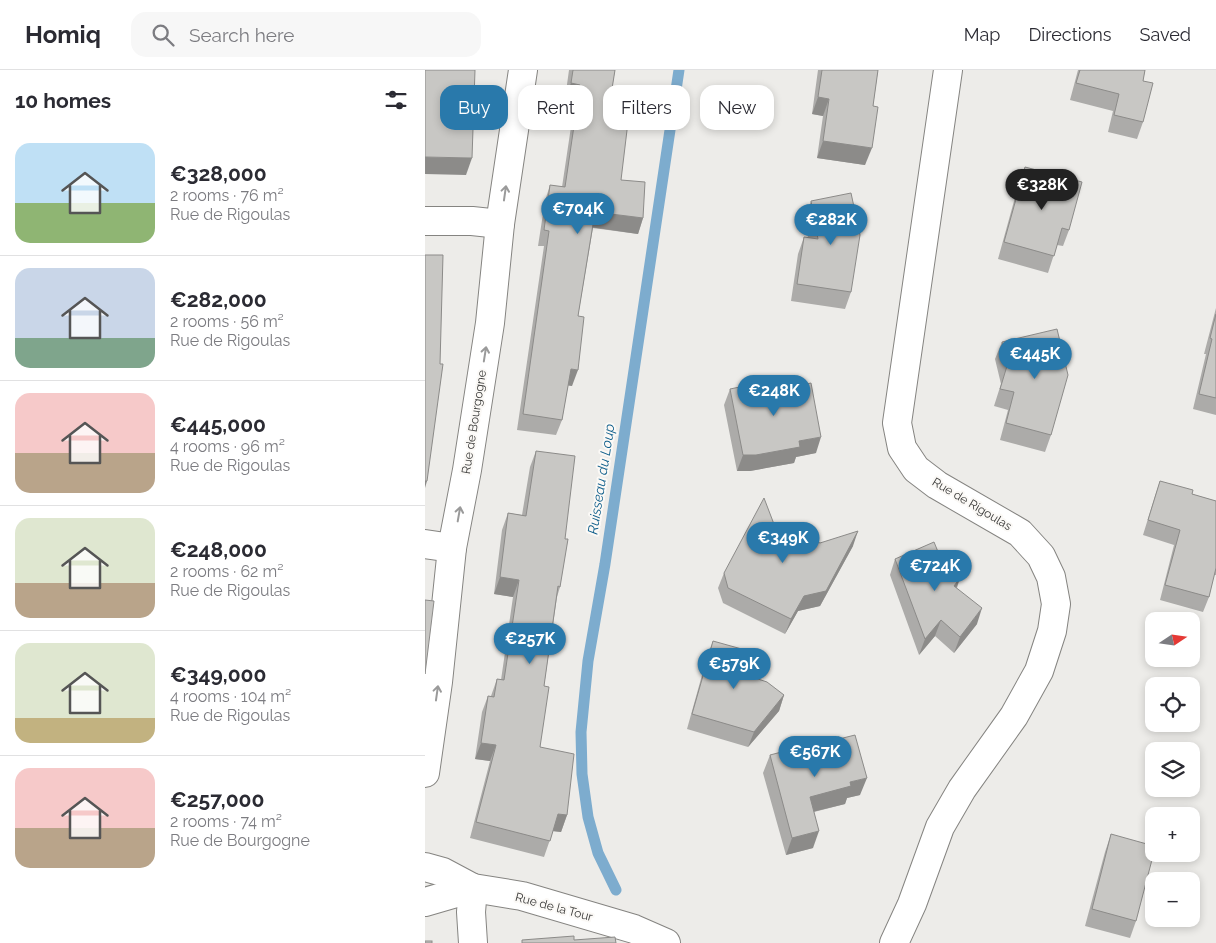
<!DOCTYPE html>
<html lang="en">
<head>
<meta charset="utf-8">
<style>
	body { margin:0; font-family:Raleway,sans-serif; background:#f7f7f7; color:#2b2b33; height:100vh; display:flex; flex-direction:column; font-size:19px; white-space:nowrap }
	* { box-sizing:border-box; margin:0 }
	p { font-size:16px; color:#7c7c81 }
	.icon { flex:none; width:28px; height:28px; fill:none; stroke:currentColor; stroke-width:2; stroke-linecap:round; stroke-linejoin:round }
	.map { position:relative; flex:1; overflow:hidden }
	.details { display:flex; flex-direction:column; background:#fff; width:425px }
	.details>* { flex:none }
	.guide { position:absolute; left:15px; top:15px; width:475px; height:45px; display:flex; gap:10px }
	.needle { width:32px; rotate:77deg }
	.tools { position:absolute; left:720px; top:542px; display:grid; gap:10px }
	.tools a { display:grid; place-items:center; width:55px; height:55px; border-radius:10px; background:#fff; box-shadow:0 2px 8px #0003; font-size:25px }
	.price { position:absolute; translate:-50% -42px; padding:0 11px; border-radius:18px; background:#2979ab; color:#fff; font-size:16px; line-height:32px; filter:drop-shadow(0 1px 2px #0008) }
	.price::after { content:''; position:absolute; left:50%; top:30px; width:15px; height:11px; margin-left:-8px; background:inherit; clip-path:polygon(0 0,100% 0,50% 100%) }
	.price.active { background:#222; color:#fff }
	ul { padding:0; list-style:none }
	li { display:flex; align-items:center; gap:15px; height:125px; padding:0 15px }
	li+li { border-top:1px solid #e1e1e2 }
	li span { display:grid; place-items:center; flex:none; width:140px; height:100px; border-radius:15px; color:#555 }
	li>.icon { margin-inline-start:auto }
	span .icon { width:60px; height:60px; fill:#fffc; stroke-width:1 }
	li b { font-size:21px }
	h2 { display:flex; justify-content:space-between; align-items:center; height:60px; padding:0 15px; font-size:21px }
	.tag { padding:0 18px; border-radius:15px; background:#fff; box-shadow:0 2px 8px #0003; font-size:18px; line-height:45px }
	.tag.active { background:#2979ab; color:#fff }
	header { display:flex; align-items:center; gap:30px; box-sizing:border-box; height:70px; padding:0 25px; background:#fff; border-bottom:1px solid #e1e1e2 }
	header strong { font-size:24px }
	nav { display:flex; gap:28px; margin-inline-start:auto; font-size:18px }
	.search { width:350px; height:45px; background:#f7f7f7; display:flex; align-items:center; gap:12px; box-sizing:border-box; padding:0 18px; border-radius:15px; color:#7c7c81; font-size:19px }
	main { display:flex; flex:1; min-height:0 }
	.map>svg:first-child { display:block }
</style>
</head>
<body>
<header>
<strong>Homiq</strong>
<div class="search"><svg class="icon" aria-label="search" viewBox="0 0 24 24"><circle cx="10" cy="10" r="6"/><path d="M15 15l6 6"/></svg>Search here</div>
<nav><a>Map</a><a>Directions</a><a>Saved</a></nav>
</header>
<main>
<section class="details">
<h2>10 homes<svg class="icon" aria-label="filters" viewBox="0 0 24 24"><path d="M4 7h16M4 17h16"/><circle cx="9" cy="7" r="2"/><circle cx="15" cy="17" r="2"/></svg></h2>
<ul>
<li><span style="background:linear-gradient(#bfe0f5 60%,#8fb573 0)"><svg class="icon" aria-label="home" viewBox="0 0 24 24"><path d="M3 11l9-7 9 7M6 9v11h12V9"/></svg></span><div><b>€328,000</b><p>2 rooms · 76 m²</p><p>Rue de Rigoulas</p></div></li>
<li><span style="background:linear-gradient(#c9d6e8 70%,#7fa58c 0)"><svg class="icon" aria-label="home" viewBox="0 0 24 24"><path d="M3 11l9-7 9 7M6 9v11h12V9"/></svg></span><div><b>€282,000</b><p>2 rooms · 56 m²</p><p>Rue de Rigoulas</p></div></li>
<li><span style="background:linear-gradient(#f6c9c9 60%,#b9a48a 0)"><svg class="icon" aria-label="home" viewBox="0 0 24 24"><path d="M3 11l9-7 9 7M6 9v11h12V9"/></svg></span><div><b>€445,000</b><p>4 rooms · 96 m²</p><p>Rue de Rigoulas</p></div></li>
<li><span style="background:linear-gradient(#dfe7d0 65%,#b9a48a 0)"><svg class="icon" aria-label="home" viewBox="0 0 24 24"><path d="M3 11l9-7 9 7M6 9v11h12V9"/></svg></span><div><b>€248,000</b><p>2 rooms · 62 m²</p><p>Rue de Rigoulas</p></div></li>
<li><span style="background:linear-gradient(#dfe7d0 75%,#c2b280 0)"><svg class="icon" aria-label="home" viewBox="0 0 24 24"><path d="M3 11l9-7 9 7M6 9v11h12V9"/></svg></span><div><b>€349,000</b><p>4 rooms · 104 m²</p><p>Rue de Rigoulas</p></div></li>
<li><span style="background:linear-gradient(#f6c9c9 60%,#b9a48a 0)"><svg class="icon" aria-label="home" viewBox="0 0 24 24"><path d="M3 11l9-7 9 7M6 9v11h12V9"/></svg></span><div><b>€257,000</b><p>2 rooms · 74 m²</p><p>Rue de Bourgogne</p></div></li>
</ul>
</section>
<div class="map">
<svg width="791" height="873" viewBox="0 0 791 873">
	<rect width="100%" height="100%" fill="#edece9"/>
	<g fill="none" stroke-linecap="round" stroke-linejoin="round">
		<polyline stroke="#7dacce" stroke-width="11" points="191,820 173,783 163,747 157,704 156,662 163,591 180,494 254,0"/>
		<g stroke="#858481" stroke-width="30">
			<g id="street">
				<polyline points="0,151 47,151 75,154"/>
				<polyline points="0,474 27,478"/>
				<polyline points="0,703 13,612 27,478 42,400 65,253 75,154 98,0"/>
				<polyline points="0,797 18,802 48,818 97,826 209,859 241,873"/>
				<polyline points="0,832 48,818"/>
				<polyline points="48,873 46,842 48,818"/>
				<polyline points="469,873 487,834 515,757 537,719 589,646 614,601 627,561 631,534 626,507 616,486 595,463 512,415 491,399 477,378 472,353 523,0"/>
			</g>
		</g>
		<use href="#street" stroke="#fff" stroke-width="28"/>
	</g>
	<g fill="#acaba9">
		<polygon points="144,0 190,0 186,25 196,110 218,148 213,164 168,158 153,246 147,316 143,315 137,350 131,365 92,360 119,176 113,176 120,131 125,115 137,117 150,30 140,29"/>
		<polygon points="393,0 453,0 440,95 392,88 398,46 387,44"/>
		<polygon points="653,0 720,0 718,11 718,52 712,69 683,62 688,41 645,30"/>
		<polygon points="600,97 644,160 638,176 632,175 623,203 573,189 594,113"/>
		<polygon points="386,131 426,222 420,239 366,231 373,184 379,167 383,168 380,148"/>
		<polygon points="791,238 791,345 768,339 781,284 779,284"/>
		<polygon points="577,272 626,365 620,382 575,370 583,340 569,336 576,314 570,289"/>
		<polygon points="305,319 356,320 391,383 371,387 369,393 325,401 312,401 299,335"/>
		<polygon points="111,381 140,469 135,517 132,527 119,616 115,677 142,745 136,762 128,761 119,787 45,768 65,691 50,689 57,642 63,626 66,626 72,609 76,610 88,527 69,524 77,460 83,443 97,445 105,397"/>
		<polygon points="735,411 767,424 791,431 791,505 789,505 784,527 778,542 735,530 749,475 718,465 730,426"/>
		<polygon points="352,462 395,473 428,476 395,536 373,541 360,564 298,533 293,518 299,503"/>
		<polygon points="470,489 518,494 535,508 532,518 552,554 529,583 510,566 494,585 465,505"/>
		<polygon points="288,571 324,606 359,625 354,641 323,677 262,659 282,587"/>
		<polygon points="345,685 435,725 422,728 420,734 389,742 388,778 361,785 338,703"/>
		<polygon points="686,764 711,851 705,868 660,856 680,782"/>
	</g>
	<g fill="#8c8b89">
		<polygon points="146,13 155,15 150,30 140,29"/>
		<polygon points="393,27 404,29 398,46 387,44"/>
		<polygon points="398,71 447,78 440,95 392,88"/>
		<polygon points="0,87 47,88 41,105 0,104"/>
		<polygon points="170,142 218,148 213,164 165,157"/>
		<polygon points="146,299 153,300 147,316 140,315"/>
		<polygon points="396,367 391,383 371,387 369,393 325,401 312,401 318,385 374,371"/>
		<polygon points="0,411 2,411 0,418"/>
		<polygon points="433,461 428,476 395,536 373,541 360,564 366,549 379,526"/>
		<polygon points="75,507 94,510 88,527 69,524"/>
		<polygon points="535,508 529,524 529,516"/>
		<polygon points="557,538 552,554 529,583 535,567"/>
		<polygon points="516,550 510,566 494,585 500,569"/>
		<polygon points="359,625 354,641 323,677 329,662"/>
		<polygon points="56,673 71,675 65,691 50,689"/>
		<polygon points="442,708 435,725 422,728 420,734 379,744 385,727 425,712"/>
		<polygon points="133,744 142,745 136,762 127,761"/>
		<polygon points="394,761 388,778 361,785 367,768"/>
	</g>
	<g fill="#c8c7c4" stroke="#8c8b89">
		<polygon points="0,0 50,0 47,88 0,87"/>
		<polygon points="148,0 190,0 186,25 206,27 196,110 220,112 218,148 170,142 153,246 159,247 153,300 146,299 137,350 98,344 124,161 119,160 125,115 140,117 155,15 146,13"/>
		<polygon points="397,0 453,0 448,36 453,37 447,78 398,71 404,29 393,27"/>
		<polygon points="655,0 720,0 718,11 728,13 718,52 689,45 694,24 651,13"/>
		<polygon points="600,97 657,112 644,160 637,158 629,186 579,172"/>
		<polygon points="426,123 435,165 426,222 372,214 379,167 393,169 386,131"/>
		<polygon points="0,185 18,185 15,294 18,294 2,411 0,411"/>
		<polygon points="791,244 791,328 774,324 787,269 785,268"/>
		<polygon points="632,259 643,305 626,365 581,353 589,322 575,319 582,296 577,272"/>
		<polygon points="354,309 356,320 386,313 396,367 374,371 375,377 331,385 318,385 305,319"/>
		<polygon points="111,381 150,386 140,469 143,469 135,517 133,516 119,616 124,617 115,677 149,684 142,745 133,744 125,771 51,752 71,675 56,673 63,626 69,627 72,609 79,610 94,510 75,507 83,443 101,446"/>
		<polygon points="735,411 768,420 767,424 791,431 791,498 784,527 740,515 755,460 723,450"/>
		<polygon points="339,428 352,462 364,458 395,473 433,461 401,521 379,526 366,549 303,518 299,503"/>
		<polygon points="509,472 518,494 535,508 529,516 557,538 535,567 516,550 500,569 470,489"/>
		<polygon points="0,530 9,531 0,604"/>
		<polygon points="288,571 331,583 324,606 342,612 359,625 329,662 267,644"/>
		<polygon points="430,665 442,708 425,712 426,716 385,727 394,761 367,768 345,685 414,667 414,669"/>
		<polygon points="686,764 729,776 729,782 711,851 667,839"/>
		<polygon points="149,866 149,870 190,867 191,873 97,873 97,870"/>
		<rect x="0" y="871" width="7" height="2"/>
	</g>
	<defs><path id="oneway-shaft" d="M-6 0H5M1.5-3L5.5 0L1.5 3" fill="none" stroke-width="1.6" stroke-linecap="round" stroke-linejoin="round" transform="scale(1.25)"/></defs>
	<g stroke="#9a9a9a">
		<use href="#oneway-shaft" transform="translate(80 123) rotate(-82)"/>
		<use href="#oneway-shaft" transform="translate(60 284) rotate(-81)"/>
		<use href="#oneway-shaft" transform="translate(34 444) rotate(-80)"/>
		<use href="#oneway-shaft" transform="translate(12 623) rotate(-82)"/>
	</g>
	<g text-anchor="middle" stroke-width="4" stroke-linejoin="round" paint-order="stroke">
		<g font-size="12" fill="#363635" stroke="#fbf9f6">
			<text transform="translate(49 352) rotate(-81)" y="4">Rue de Bourgogne</text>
			<text transform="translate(547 434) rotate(31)" y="4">Rue de Rigoulas</text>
			<text transform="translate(129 837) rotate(15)" y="4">Rue de la Tour</text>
		</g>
		<g font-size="14" font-style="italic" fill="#0d5d8a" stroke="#fbf9f6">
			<text transform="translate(176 409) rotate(-81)" y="5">Ruisseau du Loup</text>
		</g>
	</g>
</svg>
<div class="tools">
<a><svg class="needle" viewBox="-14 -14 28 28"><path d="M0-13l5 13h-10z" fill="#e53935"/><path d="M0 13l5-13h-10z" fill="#7c7c81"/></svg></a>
<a><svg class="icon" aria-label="locate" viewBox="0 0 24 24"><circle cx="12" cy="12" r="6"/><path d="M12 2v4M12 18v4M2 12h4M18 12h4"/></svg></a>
<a><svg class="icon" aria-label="layers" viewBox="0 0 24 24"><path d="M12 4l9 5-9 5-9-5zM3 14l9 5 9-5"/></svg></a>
<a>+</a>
<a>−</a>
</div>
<b class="price active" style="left:617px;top:141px">€328K</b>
<b class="price" style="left:153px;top:165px">€704K</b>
<b class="price" style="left:406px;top:176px">€282K</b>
<b class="price" style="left:610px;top:310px">€445K</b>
<b class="price" style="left:349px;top:347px">€248K</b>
<b class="price" style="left:358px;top:494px">€349K</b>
<b class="price" style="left:510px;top:522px">€724K</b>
<b class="price" style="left:105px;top:595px">€257K</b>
<b class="price" style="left:309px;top:620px">€579K</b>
<b class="price" style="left:390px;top:708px">€567K</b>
<div class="guide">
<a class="tag active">Buy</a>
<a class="tag">Rent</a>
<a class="tag">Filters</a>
<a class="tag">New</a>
</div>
</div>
</main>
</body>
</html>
